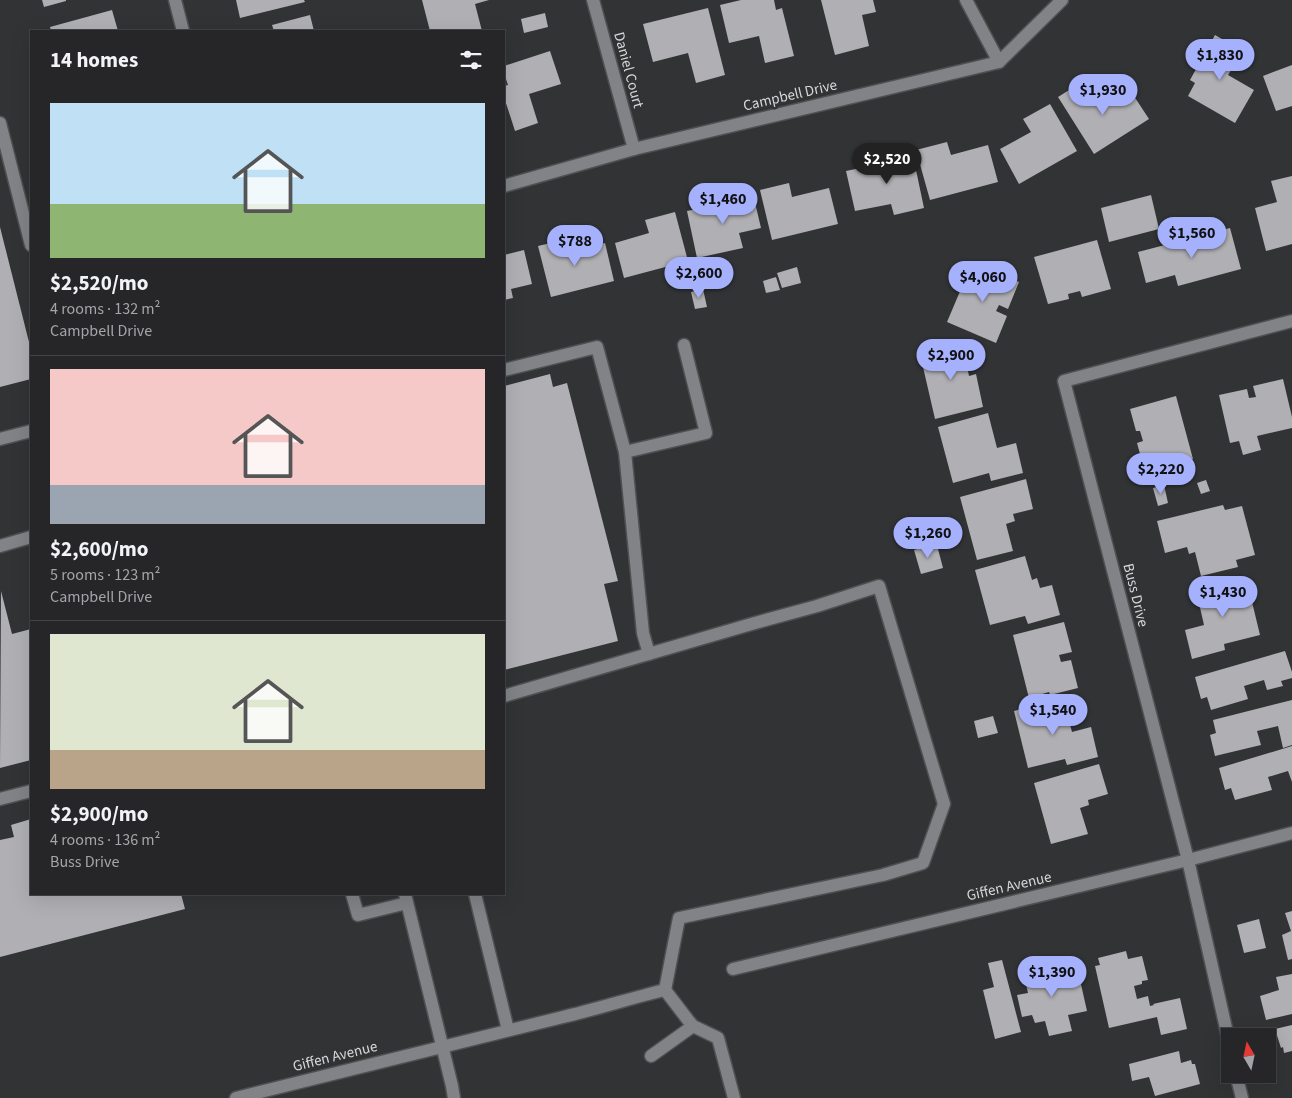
<!DOCTYPE html>
<html lang="en">
<head>
<meta charset="utf-8">
<style>
	body { margin:0; font-family:"Source Sans 3",sans-serif; background:#2e2e30; color:#f1f3f6; height:100vh; display:flex; flex-direction:column; font-size:19px; white-space:nowrap }
	* { box-sizing:border-box; margin:0 }
	p { font-size:16px; color:#a4a5a8 }
	.icon { flex:none; width:28px; height:28px; fill:none; stroke:currentColor; stroke-width:2; stroke-linecap:round; stroke-linejoin:round }
	.map { position:relative; flex:1; overflow:hidden }
	.sheet { position:absolute; left:30px; top:30px; width:475px; height:865px; display:flex; flex-direction:column; background:#262628; border-radius:0px; box-shadow:0 5px 20px #0002,0 0 0 1px #424345 }
	.sheet>* { flex:none }
	.needle { width:32px; rotate:351deg }
	.fabs { position:absolute; left:1221px; top:1028px; display:grid; gap:10px }
	.fabs a { display:grid; place-items:center; width:55px; height:55px; border-radius:0px; background:#262628; box-shadow:0 5px 20px #0002,0 0 0 1px #424345; font-size:25px }
	.price { position:absolute; translate:-50% -42px; padding:0 11px; border-radius:18px; background:#a5b1fc; color:#111; font-size:16px; line-height:32px; filter:drop-shadow(0 1px 2px #0008) }
	.price::after { content:''; position:absolute; left:50%; top:30px; width:15px; height:11px; margin-left:-8px; background:inherit; clip-path:polygon(0 0,100% 0,50% 100%) }
	.price.active { background:#222; color:#fff }
	ul { padding:0; list-style:none }
	li { display:grid; align-content:center; gap:10px; height:265px; padding:0 20px }
	li+li { border-top:1px solid #424345 }
	li span { display:grid; place-items:center; height:155px; border-radius:0px; color:#555 }
	li>.icon { margin-inline-start:auto }
	span .icon { width:90px; height:90px; fill:#fffc; stroke-width:1 }
	li b { font-size:21px }
	h2 { display:flex; justify-content:space-between; align-items:center; height:60px; padding:0 20px; font-size:21px }
	.map>svg:first-child { display:block }
</style>
</head>
<body>
<div class="map">
<svg width="1292" height="1098" viewBox="0 0 1292 1098">
	<rect width="100%" height="100%" fill="#323335"/>
	<g fill="#b0b0b4">
		<polygon points="42,0 66,0 66,1 44,7"/>
		<polygon points="236,0 304,0 305,2 240,18"/>
		<polygon points="422,0 489,0 475,4 482,31 430,31"/>
		<polygon points="741,0 774,0 776,10 782,8 794,56 765,63 759,36 729,43 720,5"/>
		<polygon points="821,0 873,0 876,12 862,15 869,46 835,55"/>
		<polygon points="708,8 725,75 696,83 688,53 653,62 643,24"/>
		<polygon points="112,10 118,31 51,31 50,27"/>
		<polygon points="545,13 548,27 524,33 521,19"/>
		<polygon points="310,15 314,31 274,31 272,25"/>
		<polygon points="1215,35 1243,51 1228,75 1254,90 1235,123 1188,96 1195,83 1190,80"/>
		<polygon points="550,51 561,84 529,94 538,123 515,131 504,97 504,86 508,85 504,73 504,66"/>
		<polygon points="1292,65 1292,106 1276,111 1263,76"/>
		<polygon points="1082,82 1098,106 1128,87 1149,119 1094,154 1058,97"/>
		<polygon points="1050,104 1077,151 1019,184 1000,149 1031,132 1023,119"/>
		<polygon points="947,142 951,155 988,145 998,182 930,200 916,150"/>
		<polygon points="912,151 924,208 894,215 891,204 855,211 846,171 884,163 883,157"/>
		<polygon points="1292,176 1292,244 1266,251 1255,208 1277,202 1271,181"/>
		<polygon points="789,183 792,197 829,188 838,224 772,240 760,190"/>
		<polygon points="753,194 761,228 739,233 743,248 697,258 687,211 725,203 725,200"/>
		<polygon points="1151,195 1159,229 1109,242 1101,208"/>
		<polygon points="675,212 688,261 624,278 615,243 649,233 645,220"/>
		<polygon points="0,227 31,350 31,379 0,387"/>
		<polygon points="1230,228 1241,269 1178,286 1175,275 1146,283 1138,252"/>
		<polygon points="572,238 576,251 605,243 614,281 551,297 538,246"/>
		<polygon points="1097,240 1111,289 1082,297 1080,291 1068,294 1069,299 1048,304 1034,257"/>
		<polygon points="524,250 532,284 511,289 513,298 504,300 504,255"/>
		<polygon points="972,263 1019,282 1008,309 999,305 996,311 1007,316 996,343 947,322"/>
		<polygon points="797,267 801,283 782,288 777,273"/>
		<polygon points="776,277 780,290 766,293 763,281"/>
		<polygon points="703,289 707,307 695,309 691,292"/>
		<polygon points="966,343 971,365 967,366 969,376 976,374 983,407 935,419 920,354"/>
		<polygon points="550,374 553,387 567,383 618,581 604,584 618,641 504,670 504,386"/>
		<polygon points="1283,379 1292,417 1292,428 1257,436 1261,450 1243,455 1239,441 1230,443 1219,395 1247,389 1249,398 1256,397 1253,386"/>
		<polygon points="1176,396 1193,459 1145,472 1137,443 1143,441 1140,431 1136,431 1130,409"/>
		<polygon points="988,413 997,448 1016,443 1023,473 991,481 989,473 953,483 938,427"/>
		<polygon points="1026,479 1033,509 1013,514 1015,521 1006,524 1013,551 977,560 960,497"/>
		<polygon points="1206,480 1210,491 1201,494 1197,483"/>
		<polygon points="1164,485 1168,503 1158,506 1153,488"/>
		<polygon points="1223,505 1225,510 1242,506 1255,555 1236,560 1238,567 1201,576 1195,552 1189,554 1187,547 1165,553 1157,521"/>
		<polygon points="931,545 938,549 943,568 921,574 914,550"/>
		<polygon points="1025,556 1032,580 1037,578 1040,588 1052,585 1060,615 1028,624 1025,616 990,625 975,570"/>
		<polygon points="1246,577 1260,635 1224,644 1225,650 1192,659 1185,630 1204,625 1196,590"/>
		<polygon points="1,591 12,634 31,629 31,760 0,768"/>
		<polygon points="1064,622 1072,652 1059,655 1061,662 1071,660 1078,688 1050,695 1049,692 1029,698 1013,635"/>
		<polygon points="1285,651 1292,672 1292,678 1281,681 1283,686 1267,690 1264,680 1244,686 1248,699 1211,710 1207,697 1201,699 1195,677"/>
		<polygon points="1063,698 1072,732 1091,727 1098,757 1067,765 1065,759 1028,768 1014,711"/>
		<polygon points="1292,700 1292,745 1283,748 1278,726 1257,731 1261,745 1215,756 1210,735 1216,733 1213,720"/>
		<polygon points="993,716 998,733 978,738 974,721"/>
		<polygon points="1292,746 1292,782 1288,771 1268,777 1272,790 1235,800 1231,788 1225,790 1219,768"/>
		<polygon points="1099,764 1108,794 1088,800 1089,805 1080,808 1088,834 1051,844 1034,783"/>
		<polygon points="31,819 31,894 181,894 185,909 0,957 0,840 14,837 11,825"/>
		<polygon points="1292,911 1292,959 1288,960 1282,935 1291,931 1285,913"/>
		<polygon points="1259,919 1266,948 1244,953 1237,925"/>
		<polygon points="1126,951 1128,959 1142,956 1148,980 1142,981 1142,984 1134,986 1137,999 1148,996 1150,1006 1154,1005 1153,1004 1180,998 1187,1029 1161,1035 1157,1017 1109,1028 1095,966 1100,965 1098,958"/>
		<polygon points="1002,960 1021,1032 995,1039 983,990 994,987 988,963"/>
		<polygon points="1056,963 1059,975 1078,971 1087,1011 1068,1015 1072,1031 1049,1036 1045,1021 1035,1023 1032,1015 1022,1017 1017,995 1028,993 1023,970"/>
		<polygon points="1292,974 1292,1014 1266,1020 1260,996 1279,990 1276,977"/>
		<polygon points="1292,1025 1292,1051 1284,1053 1283,1047 1281,1048 1275,1029"/>
		<polygon points="1179,1051 1181,1063 1191,1060 1192,1064 1195,1064 1200,1084 1155,1096 1149,1077 1132,1081 1129,1064"/>
	</g>
	<g fill="none" stroke-linecap="round" stroke-linejoin="round">
		<g stroke="#4f5052" stroke-width="15">
			<g id="minor">
				<polyline points="175,0 183,31"/>
				<polyline points="593,0 634,149"/>
				<polyline points="966,0 999,62"/>
				<polyline points="0,123 31,245"/>
				<polyline points="504,186 634,149 999,62 1062,0"/>
				<polyline points="504,370 597,347 625,452 643,633 649,654"/>
				<polyline points="0,439 31,431"/>
				<polyline points="625,452 706,433 684,345"/>
				<polyline points="0,546 31,537"/>
				<polyline points="0,799 31,791"/>
				<polyline points="352,894 358,915 407,903"/>
				<polyline points="405,894 452,1086 454,1098"/>
				<polyline points="475,894 508,1030"/>
				<polyline points="733,969 1188,860 1292,833"/>
				<polyline points="665,990 688,1020 693,1026 718,1038 734,1098"/>
				<polyline points="1230,1046 1188,860 1064,381 1292,321"/>
				<polyline points="651,1056 693,1026"/>
				<polyline points="1236,1074 1242,1098"/>
				<path d="M236 1098C345 1071 454 1044 563 1017 597 1009 631 998 665 990L679 918 883 875 923 863 944 804 879 586 817 606 755 623 504 696"/>
			</g>
		</g>
		<use href="#minor" stroke="#828386" stroke-width="12"/>
	</g>
	<g text-anchor="middle" stroke-width="5" stroke-linejoin="round" paint-order="stroke">
		<g font-size="15" fill="#d7d8d9" stroke="#323335">
			<text transform="translate(629 70) rotate(75)" y="5">Daniel Court</text>
			<text transform="translate(790 95) rotate(-13)" y="5">Campbell Drive</text>
			<text transform="translate(1136 595) rotate(76)" y="5">Buss Drive</text>
			<text transform="translate(1009 886) rotate(-13)" y="5">Giffen Avenue</text>
			<text transform="translate(335 1056) rotate(-14)" y="5">Giffen Avenue</text>
		</g>
	</g>
</svg>
<div class="fabs">
<a><svg class="needle" viewBox="-14 -14 28 28"><path d="M0-13l5 13h-10z" fill="#e53935"/><path d="M0 13l5-13h-10z" fill="#a4a5a8"/></svg></a>
</div>
<b class="price" style="left:1220px;top:81px">$1,830</b>
<b class="price" style="left:1103px;top:116px">$1,930</b>
<b class="price active" style="left:887px;top:185px">$2,520</b>
<b class="price" style="left:723px;top:225px">$1,460</b>
<b class="price" style="left:1192px;top:259px">$1,560</b>
<b class="price" style="left:575px;top:267px">$788</b>
<b class="price" style="left:699px;top:299px">$2,600</b>
<b class="price" style="left:983px;top:303px">$4,060</b>
<b class="price" style="left:951px;top:381px">$2,900</b>
<b class="price" style="left:1161px;top:495px">$2,220</b>
<b class="price" style="left:928px;top:559px">$1,260</b>
<b class="price" style="left:1223px;top:618px">$1,430</b>
<b class="price" style="left:1053px;top:736px">$1,540</b>
<b class="price" style="left:1052px;top:998px">$1,390</b>
<section class="sheet">
<h2>14 homes<svg class="icon" aria-label="filters" viewBox="0 0 24 24"><path d="M4 7h16M4 17h16"/><circle cx="9" cy="7" r="2"/><circle cx="15" cy="17" r="2"/></svg></h2>
<ul>
<li><span style="background:linear-gradient(#bfe0f5 65%,#8fb573 0)"><svg class="icon" aria-label="home" viewBox="0 0 24 24"><path d="M3 11l9-7 9 7M6 9v11h12V9"/></svg></span><div><b>$2,520/mo</b><p>4 rooms · 132 m²</p><p>Campbell Drive</p></div></li>
<li><span style="background:linear-gradient(#f6c9c9 75%,#9aa5b1 0)"><svg class="icon" aria-label="home" viewBox="0 0 24 24"><path d="M3 11l9-7 9 7M6 9v11h12V9"/></svg></span><div><b>$2,600/mo</b><p>5 rooms · 123 m²</p><p>Campbell Drive</p></div></li>
<li><span style="background:linear-gradient(#dfe7d0 75%,#b9a48a 0)"><svg class="icon" aria-label="home" viewBox="0 0 24 24"><path d="M3 11l9-7 9 7M6 9v11h12V9"/></svg></span><div><b>$2,900/mo</b><p>4 rooms · 136 m²</p><p>Buss Drive</p></div></li>
</ul>
</section>
</div>
</body>
</html>
